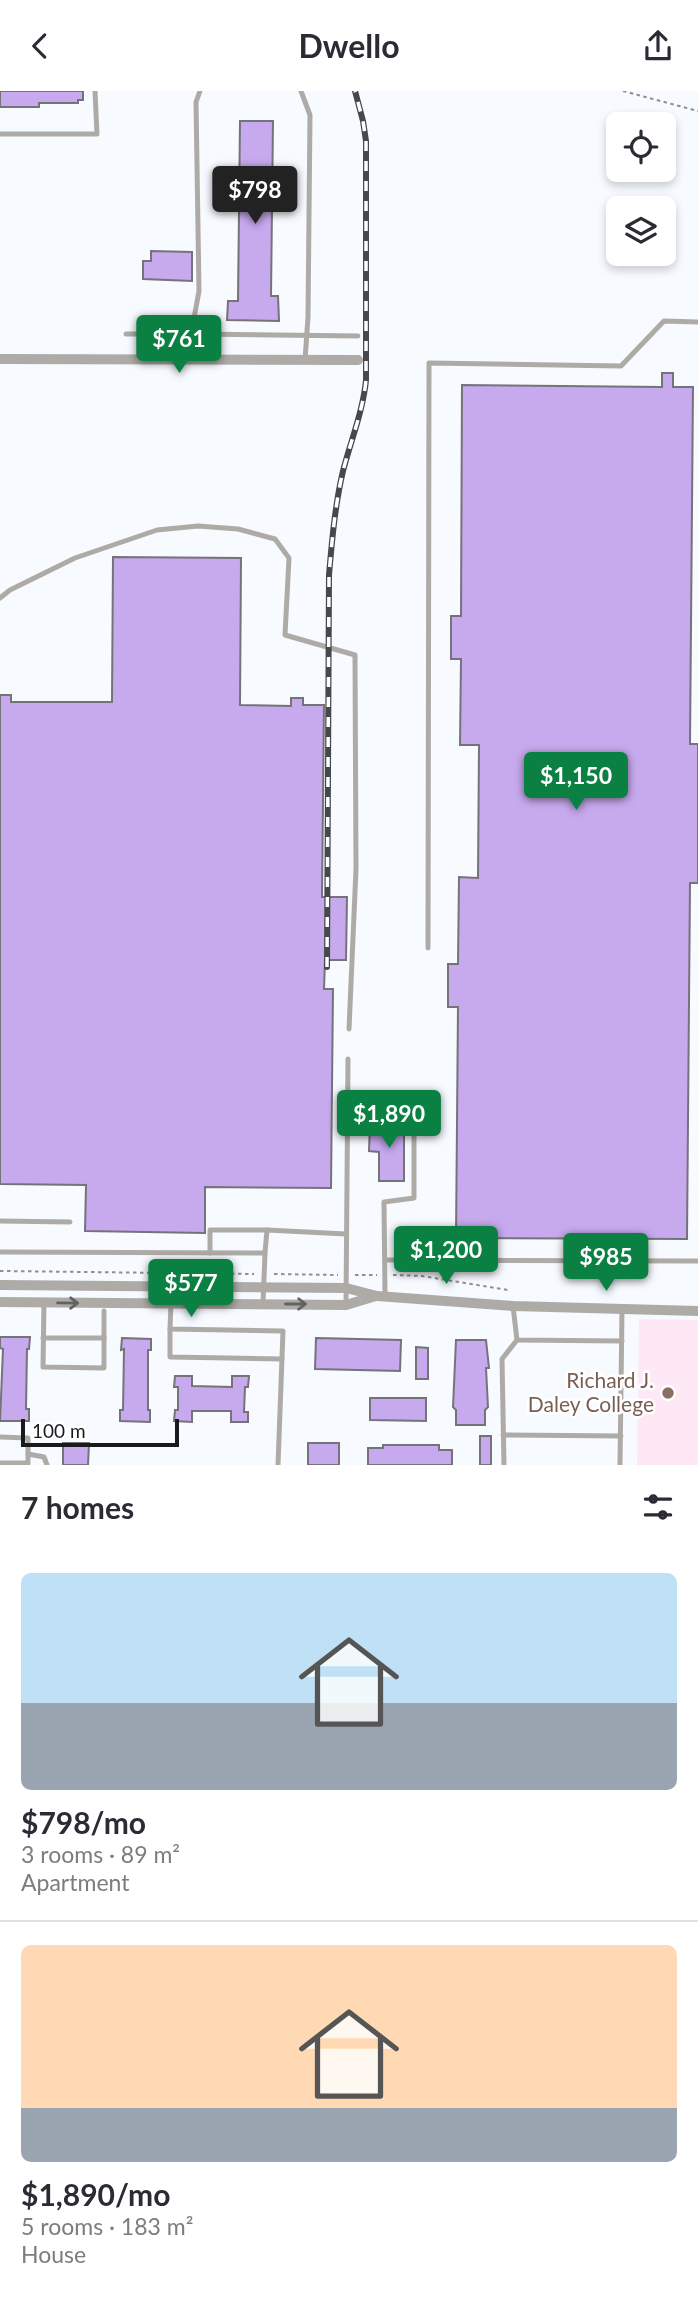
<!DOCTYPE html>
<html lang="en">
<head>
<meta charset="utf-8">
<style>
	body { margin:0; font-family:Lato,sans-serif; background:#f2f2f3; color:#2b2b33; height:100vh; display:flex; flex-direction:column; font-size:26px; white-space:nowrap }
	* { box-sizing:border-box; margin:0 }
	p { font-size:23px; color:#7c7c81 }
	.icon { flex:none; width:38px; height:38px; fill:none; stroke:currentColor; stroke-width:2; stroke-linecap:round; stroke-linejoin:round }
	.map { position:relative; height:1374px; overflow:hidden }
	.panel { display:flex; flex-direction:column; background:#fff; flex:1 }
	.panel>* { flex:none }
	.fabs { position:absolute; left:606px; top:21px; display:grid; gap:14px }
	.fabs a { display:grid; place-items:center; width:70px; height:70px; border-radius:10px; background:#fff; box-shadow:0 4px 10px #0003; font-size:35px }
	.scale { position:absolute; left:21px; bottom:18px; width:158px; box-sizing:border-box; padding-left:7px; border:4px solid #181a1d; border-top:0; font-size:19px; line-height:24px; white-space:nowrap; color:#181a1d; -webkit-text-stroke:5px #fff; paint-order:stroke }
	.price { position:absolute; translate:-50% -60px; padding:0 16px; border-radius:7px; background:#0b8043; color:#fff; font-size:23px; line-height:46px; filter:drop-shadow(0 2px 4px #0008) }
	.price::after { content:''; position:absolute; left:50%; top:42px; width:21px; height:16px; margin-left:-10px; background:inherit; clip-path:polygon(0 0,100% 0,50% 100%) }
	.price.active { background:#222; color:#fff }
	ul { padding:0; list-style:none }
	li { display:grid; align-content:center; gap:14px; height:371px; padding:0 21px }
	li+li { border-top:2px solid #e1e1e2 }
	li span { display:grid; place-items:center; height:217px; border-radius:10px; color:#555 }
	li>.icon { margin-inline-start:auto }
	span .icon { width:126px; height:126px; fill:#fffc; stroke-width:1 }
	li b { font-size:30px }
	h2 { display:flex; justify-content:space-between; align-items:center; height:84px; padding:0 21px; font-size:30px }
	header { display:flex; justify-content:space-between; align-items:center; height:91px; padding:0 21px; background:#fff; font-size:32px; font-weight:700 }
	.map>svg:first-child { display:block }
</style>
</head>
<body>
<header><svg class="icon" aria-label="back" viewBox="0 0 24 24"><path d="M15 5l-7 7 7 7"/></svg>Dwello<svg class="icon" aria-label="share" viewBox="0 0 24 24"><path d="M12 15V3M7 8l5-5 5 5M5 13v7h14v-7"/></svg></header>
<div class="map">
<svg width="698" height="1374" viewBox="0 0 698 1374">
	<rect width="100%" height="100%" fill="#f7faff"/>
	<polygon fill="#ffe8f5" points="639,1228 698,1229 698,1374 637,1374"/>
	<g fill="#c7a9ed" stroke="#76727a" stroke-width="2">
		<polygon points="0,0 83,0 83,9 78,9 78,12 39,12 39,16 0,16"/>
		<polygon points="240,30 273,30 271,205 278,205 279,230 227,229 228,210 238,210"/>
		<polygon points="151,160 192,161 192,190 143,188 143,170 151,170"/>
		<polygon points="662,282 673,282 673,296 693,296 690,653 698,653 698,792 690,792 687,1148 456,1147 458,916 448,916 448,873 458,873 459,786 478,787 479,654 460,654 461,568 451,568 451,525 461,525 462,294 662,296"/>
		<polygon points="113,466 241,467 240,614 291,615 291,607 303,607 303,614 324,614 322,806 347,806 346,869 325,869 324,898 333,898 331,1097 205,1096 205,1142 85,1140 86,1094 0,1093 0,604 11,604 11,611 112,611"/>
		<polygon points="370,1033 404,1033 404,1090 379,1090 379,1061 369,1060"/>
		<polygon points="0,1246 30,1246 29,1258 27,1258 26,1318 29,1318 29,1330 0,1330 3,1258 0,1257"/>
		<polygon points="122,1247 151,1248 151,1259 148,1259 148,1319 150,1319 150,1331 120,1330 120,1319 123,1319 124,1258 121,1259"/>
		<polygon points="316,1247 401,1249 400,1280 315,1278"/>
		<polygon points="456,1249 486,1249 489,1277 486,1277 488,1316 485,1319 485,1334 456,1334 456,1319 453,1316"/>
		<polygon points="416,1256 428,1257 428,1288 416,1288"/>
		<polygon points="175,1285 192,1285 192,1295 232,1296 232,1285 249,1285 248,1296 245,1296 244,1321 248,1321 248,1331 231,1331 231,1320 192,1320 192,1331 174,1330 175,1319 178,1319 178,1296 174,1296"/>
		<polygon points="370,1307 426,1307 426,1330 370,1329"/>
		<rect x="480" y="1345" width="11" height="29"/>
		<polygon points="63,1352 89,1352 88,1374 63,1374"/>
		<rect x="308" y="1352" width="31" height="22"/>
		<polygon points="383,1354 439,1354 439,1359 452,1359 452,1374 368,1374 368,1357 383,1357"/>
	</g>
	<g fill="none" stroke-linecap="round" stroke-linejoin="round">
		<g stroke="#8c8f93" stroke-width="2" stroke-dasharray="3.5 3.5" stroke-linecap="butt">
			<polyline points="623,0 698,20"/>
			<polyline points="0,1180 254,1183"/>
			<polyline points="274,1183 338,1184"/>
			<polyline points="355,1184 377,1184"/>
			<polyline points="393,1184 422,1185 508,1199"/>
		</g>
		<g stroke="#aeaba7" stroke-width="5">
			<polyline points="200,0 196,11 199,200 194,227 195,243 358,245"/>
			<polyline points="301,0 310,24 308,226 305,269"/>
			<polyline points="0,43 97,43 95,0"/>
			<polyline points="126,243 195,243 193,269"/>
			<polyline points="0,507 10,499 75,467 157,439 198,435 238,438 275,448 289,467 285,544 355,564 356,778 349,938"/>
			<polyline points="428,857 429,272 621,275 664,230 698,231"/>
			<polyline points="380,1015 414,1016 414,1107 384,1111 385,1206"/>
			<polyline points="0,1130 70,1131"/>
			<polyline points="0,1161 265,1162 263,1213"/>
			<polyline points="210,1162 210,1139 267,1139"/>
			<polyline points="265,1162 267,1139 346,1143"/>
			<polyline points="385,1169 698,1170"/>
			<polyline points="44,1211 43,1276 104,1277 104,1220"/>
			<polyline points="171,1212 170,1238 283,1240 278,1374"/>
			<polyline points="346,1214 348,968"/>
			<polyline points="513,1215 517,1249 622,1250"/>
			<polyline points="170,1238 170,1266 282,1268"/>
			<polyline points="43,1247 104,1247"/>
			<polyline points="503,1344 621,1345"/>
			<polyline points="0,1346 28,1347 28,1372 0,1372"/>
			<polyline points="28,1363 44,1366 47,1374"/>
			<polyline points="504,1374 502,1268 517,1249"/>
			<polyline points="620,1374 622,1218"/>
		</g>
		<g stroke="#aeaba7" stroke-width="10">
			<polyline points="0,268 358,269"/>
			<polyline points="0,1194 346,1197 377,1205 513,1215 698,1220"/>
			<polyline points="0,1211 346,1214 376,1205"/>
		</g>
		<g stroke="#46494c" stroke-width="6">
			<path id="rail" d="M327 876 329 484C332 449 335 414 343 380 351 349 363 320 366 289V50L363 30 355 0"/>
		</g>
		<use href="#rail" stroke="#fff" stroke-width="3.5" stroke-dasharray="10" stroke-linecap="butt"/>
	</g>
	<defs><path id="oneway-shaft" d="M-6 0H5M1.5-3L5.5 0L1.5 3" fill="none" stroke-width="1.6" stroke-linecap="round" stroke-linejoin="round" transform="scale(1.75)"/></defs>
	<g stroke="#636262">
		<use href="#oneway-shaft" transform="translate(68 1212) rotate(1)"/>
		<use href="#oneway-shaft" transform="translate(296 1213)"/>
	</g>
	<circle fill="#8d6e63" stroke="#fff" stroke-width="2.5" cx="668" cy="1302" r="7"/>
	<g text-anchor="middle" stroke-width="5" stroke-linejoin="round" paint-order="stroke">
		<g font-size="21" fill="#785e54" stroke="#fff" text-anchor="end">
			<text x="654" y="1297">Richard J.<tspan x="654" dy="24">Daley College</tspan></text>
		</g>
	</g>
</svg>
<div class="fabs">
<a><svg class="icon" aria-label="locate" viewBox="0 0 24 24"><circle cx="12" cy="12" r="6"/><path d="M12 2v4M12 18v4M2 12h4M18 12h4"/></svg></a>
<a><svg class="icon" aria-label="layers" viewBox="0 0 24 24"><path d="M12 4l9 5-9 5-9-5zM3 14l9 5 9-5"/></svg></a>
</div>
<div class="scale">100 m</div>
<b class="price active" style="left:255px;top:135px">$798</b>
<b class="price" style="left:179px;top:284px">$761</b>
<b class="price" style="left:576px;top:721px">$1,150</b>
<b class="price" style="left:389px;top:1059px">$1,890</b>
<b class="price" style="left:446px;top:1195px">$1,200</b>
<b class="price" style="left:606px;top:1202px">$985</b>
<b class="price" style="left:191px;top:1228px">$577</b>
</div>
<section class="panel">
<h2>7 homes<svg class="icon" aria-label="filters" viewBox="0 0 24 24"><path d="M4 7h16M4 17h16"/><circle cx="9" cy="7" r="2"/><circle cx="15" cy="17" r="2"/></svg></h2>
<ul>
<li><span style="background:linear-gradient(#bfe0f5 60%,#9aa5b1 0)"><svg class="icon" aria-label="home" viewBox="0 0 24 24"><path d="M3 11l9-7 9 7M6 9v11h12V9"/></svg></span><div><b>$798/mo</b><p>3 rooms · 89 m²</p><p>Apartment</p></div></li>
<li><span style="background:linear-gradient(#ffd9b3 75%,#9aa5b1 0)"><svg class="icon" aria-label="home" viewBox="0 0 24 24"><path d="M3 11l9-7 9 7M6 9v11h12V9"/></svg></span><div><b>$1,890/mo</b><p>5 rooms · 183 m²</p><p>House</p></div></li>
</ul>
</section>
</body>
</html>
